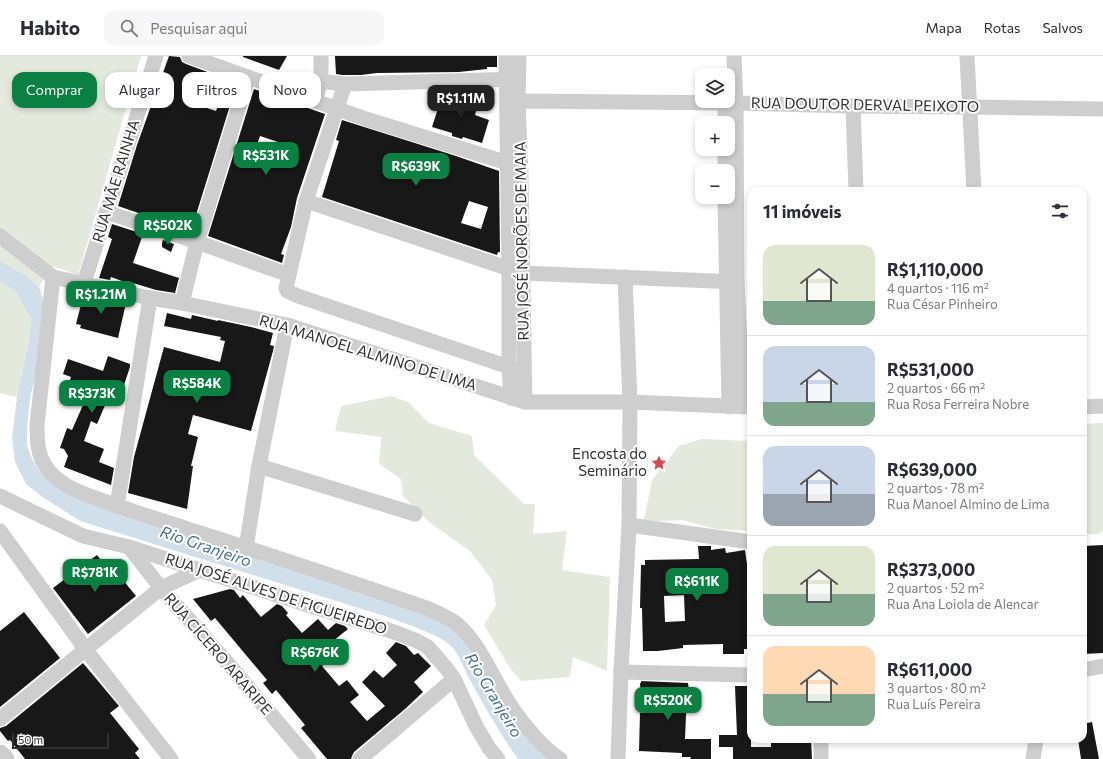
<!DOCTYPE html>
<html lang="pt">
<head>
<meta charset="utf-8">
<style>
	body { margin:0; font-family:Commissioner,sans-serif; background:#f7f7f7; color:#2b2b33; height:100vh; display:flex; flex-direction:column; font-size:15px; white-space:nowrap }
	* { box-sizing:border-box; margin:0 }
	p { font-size:13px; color:#7c7c81 }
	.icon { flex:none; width:22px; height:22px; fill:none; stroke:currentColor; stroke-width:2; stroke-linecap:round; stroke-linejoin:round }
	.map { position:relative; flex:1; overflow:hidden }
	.drawer { position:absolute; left:747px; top:131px; width:340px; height:556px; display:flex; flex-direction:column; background:#fff; border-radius:12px; box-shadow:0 2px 6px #0003 }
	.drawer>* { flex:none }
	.guide { position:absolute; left:12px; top:16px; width:380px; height:36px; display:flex; gap:8px }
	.buttons { position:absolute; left:695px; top:12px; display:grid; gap:8px }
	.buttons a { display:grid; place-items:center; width:40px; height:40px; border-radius:8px; background:#fff; box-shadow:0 2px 6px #0003; font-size:20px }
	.scale { position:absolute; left:12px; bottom:10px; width:97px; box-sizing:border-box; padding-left:4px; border:2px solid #313131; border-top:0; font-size:11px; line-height:14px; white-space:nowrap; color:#313131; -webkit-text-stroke:3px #fff; paint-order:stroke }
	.price { position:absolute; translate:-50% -34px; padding:0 9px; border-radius:8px; background:#0b8043; color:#fff; font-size:13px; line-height:26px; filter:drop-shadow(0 1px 2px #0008) }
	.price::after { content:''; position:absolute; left:50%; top:24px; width:12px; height:9px; margin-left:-6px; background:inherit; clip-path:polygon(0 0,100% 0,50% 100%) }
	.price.active { background:#222; color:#fff }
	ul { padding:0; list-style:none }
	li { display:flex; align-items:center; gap:12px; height:100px; padding:0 16px }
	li+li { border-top:1px solid #e1e1e2 }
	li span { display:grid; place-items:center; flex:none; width:112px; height:80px; border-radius:12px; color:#555 }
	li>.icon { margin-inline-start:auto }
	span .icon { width:48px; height:48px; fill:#fffc; stroke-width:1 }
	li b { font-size:17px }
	h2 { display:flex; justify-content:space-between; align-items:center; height:48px; padding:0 16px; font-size:17px }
	.chip { padding:0 14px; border-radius:12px; background:#fff; box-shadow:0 2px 6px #0003; font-size:14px; line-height:36px }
	.chip.active { background:#0b8043; color:#fff }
	header { display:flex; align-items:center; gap:24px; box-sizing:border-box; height:56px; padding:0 20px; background:#fff; border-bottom:1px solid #e1e1e2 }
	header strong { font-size:19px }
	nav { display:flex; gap:22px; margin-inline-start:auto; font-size:14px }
	.search { width:280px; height:36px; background:#f7f7f7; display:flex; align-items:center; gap:10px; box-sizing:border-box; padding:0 14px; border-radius:12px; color:#7c7c81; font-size:15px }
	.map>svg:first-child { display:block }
</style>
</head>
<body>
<header>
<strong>Habito</strong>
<div class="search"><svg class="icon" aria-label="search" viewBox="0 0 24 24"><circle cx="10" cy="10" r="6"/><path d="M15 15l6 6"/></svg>Pesquisar aqui</div>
<nav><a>Mapa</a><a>Rotas</a><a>Salvos</a></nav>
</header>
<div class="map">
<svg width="1103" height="703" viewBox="0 0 1103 703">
	<rect width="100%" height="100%" fill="#fff"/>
	<g fill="#e4e9de">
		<polygon points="0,0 141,0 78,219 52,210 39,231 24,218 0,205"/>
		<polygon points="0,225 16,236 31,261 29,285 17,341 0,337"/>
		<polygon points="391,340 408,346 429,367 472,380 474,399 524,448 535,448 533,478 567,475 562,514 610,521 607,615 573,601 570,621 521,625 510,612 484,569 496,549 492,524 470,495 429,466 403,440 401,423 379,408 381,381 335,375 341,350"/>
		<polygon points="1103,367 1103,474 1100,478 1083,478 1083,368"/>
		<polygon points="702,383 751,385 751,475 716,473 682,464 658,465 644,464 652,424 679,390"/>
	</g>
	<path fill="#d0dfe9" d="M0 205 24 218 39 231 46 251 41 297 30 342 27 373V390L32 403 40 416 58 430 280 510 428 558 455 573 492 626 510 662 534 690 548 703H518C500 678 485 651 470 624 463 612 460 598 450 589 434 576 412 571 394 563L80 465 44 442 26 428 15 406 12 382 17 341 29 285 31 262 16 236 0 225Z"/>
	<g fill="#181818" fill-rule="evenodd">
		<path d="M169 0 180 1 182 6 186 8 237 27 191 175 118 150 137 89ZM196 27 223 37 216 55 189 46Z"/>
		<polygon points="243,0 287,0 279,14 243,1"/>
		<polygon points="335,0 497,0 497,11 487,11 487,13 459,16 377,17 361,19 342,19 336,18"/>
		<path d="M254 33 325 58 297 142 291 171 281 198 284 199 282 207 208 180ZM260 80 287 89 280 107 253 100Z"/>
		<polygon points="450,38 478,48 475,59 489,64 482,87 463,81 462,83 452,80 452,77 432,71 441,43 447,45"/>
		<path d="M342 64 456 100 499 115 500 196H498L497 199 322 141 339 85 336 84ZM469 145 488 151 481 173 461 167Z"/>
		<polygon points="112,168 143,178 133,207 179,222 175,237 156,234 133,227 133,229 111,221 110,224 99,222 112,183 108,181"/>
		<polygon points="163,184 174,188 171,196 162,191 162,187"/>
		<polygon points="84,237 126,247 118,282 80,272 81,269 76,268"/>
		<polygon points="167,257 191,263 192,259 218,265 218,264 251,271 273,277 270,289 274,290 273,295 251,375 193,359 188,378 198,381 191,410 193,410 187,453 128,437 134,401 164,291 220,306 225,285 220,284 221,281 164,270"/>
		<polygon points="108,300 130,308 130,311 117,350 106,347 97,368 91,365 84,385 104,393 99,406 114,412 111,429 64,411 68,400 64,393 60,392 67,372 72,374 87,340 67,333 71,321 63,318 68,303 103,315"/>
		<polygon points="1103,489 1103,597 1083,598 1083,490"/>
		<path d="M698 490H711V494L725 492 726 497 745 494 747 508H751V593H744V598H723V588L683 589V592L658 595H643L642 552H640L641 509H645V504L699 503ZM684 539 685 565 665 566 664 540Z"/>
		<polygon points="97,499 108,513 117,506 128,520 123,524 136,540 88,578 53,532"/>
		<polygon points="230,533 234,534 240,542 243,539 261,561 277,548 282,550 288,557 286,559 302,577 318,563 328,574 336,567 345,570 348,573 327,590 335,599 322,610 339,630 347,624 359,639 350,646 367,665 385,650 362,626 374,614 383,622 397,609 386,597 396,586 406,590 414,599 418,597 431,610 414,626 423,636 405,653 354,696 352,700 351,703 327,703 301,672 305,669 276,634 272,638 263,627 267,624 215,562 211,565 193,543"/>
		<polygon points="24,556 60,602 0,651 0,575"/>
		<polygon points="83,607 119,650 110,657 139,693 135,697 140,703 25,703 10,684 8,685 0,675 0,672 6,670"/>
		<polygon points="641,625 688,627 689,635 687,635 685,683 711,683 711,703 690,703 691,701 682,701 682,697 639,695 640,657 642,657 640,627 641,627"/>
		<polygon points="735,630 751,630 751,691 771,691 771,683 811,683 812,703 733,703 733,691 719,691 719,679 737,679"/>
		<polygon points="1092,666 1099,703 1081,703 1078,683 1083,683 1083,668"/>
	</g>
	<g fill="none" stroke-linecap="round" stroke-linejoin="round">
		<g stroke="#cecece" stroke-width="15">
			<polyline points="189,0 366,63 508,107"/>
			<polyline points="506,0 509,213 509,311 511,342"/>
			<polyline points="519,0 518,45 521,119 525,346"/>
			<polyline points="734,0 736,47 737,226 743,351"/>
			<polyline points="967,0 974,135"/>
			<polyline points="320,25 345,28 517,23"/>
			<polyline points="345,28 306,145 286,232 287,235 298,240 509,311 524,320"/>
			<polyline points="318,36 321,16 321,0"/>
			<polyline points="725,45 725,67"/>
			<polyline points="507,47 518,45 736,47 853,50 970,51 1103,53"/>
			<polyline points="853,50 856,135"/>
			<polyline points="725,93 725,115"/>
			<polyline points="725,141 729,351"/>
			<polyline points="306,145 522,217 737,226"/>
			<polyline points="106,156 197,186 289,219"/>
			<polyline points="0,180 53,221 150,242 182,247 287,269 525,346 630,346 751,351"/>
			<path d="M53 221 37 369C37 390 38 406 55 421 70 434 89 440 107 446 133 456 161 464 188 473 268 498 347 525 427 552 437 557 448 561 457 568 481 589 492 621 509 647 520 665 543 692 560 703"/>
			<polyline points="84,227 156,0"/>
			<polyline points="182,247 197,186 248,21"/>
			<polyline points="1083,351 1103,350"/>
			<polyline points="259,410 415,458"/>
			<polyline points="0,440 83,480 129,491 302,547 397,577 417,585 428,591 447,613 454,623 476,670 489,692 498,703"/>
			<polyline points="117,450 150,242"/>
			<polyline points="629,469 751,486"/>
			<polyline points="0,475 86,594 171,703"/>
			<polyline points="129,491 161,532 230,610 309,703"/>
			<polyline points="246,492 259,410 287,269"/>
			<polyline points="1083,614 1103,610"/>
			<polyline points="621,616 751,619"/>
			<polyline points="0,663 161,532 200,514"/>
			<polyline points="360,703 454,623"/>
			<polyline points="618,703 621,616 629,469 630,346 625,221"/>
			<polyline points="821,703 821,683"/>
			<polyline points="1033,703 1036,683"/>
		</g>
		<polyline stroke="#cecece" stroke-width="19" points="0,698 5,703"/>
	</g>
	<defs>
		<g id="sight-bare" transform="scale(1.2)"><path d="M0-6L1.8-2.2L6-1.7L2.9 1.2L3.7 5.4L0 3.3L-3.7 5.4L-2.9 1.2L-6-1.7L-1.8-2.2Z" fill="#d24952" stroke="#fff" stroke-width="2.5" paint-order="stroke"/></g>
	</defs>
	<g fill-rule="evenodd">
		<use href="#sight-bare" x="659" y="407"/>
	</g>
	<g text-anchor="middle" stroke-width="4" stroke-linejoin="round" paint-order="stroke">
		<g font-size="15" fill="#313131" stroke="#fff">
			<text transform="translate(865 49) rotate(1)" y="5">RUA DOUTOR DERVAL PEIXOTO</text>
			<text transform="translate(116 125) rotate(-73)" y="5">RUA MÃE RAINHA</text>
			<text transform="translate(522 185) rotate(-91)" y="5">RUA JOSÉ NORÕES DE MAIA</text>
			<text transform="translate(368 297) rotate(17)" y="5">RUA MANOEL ALMINO DE LIMA</text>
			<text transform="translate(276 538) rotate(18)" y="5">RUA JOSÉ ALVES DE FIGUEIREDO</text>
			<text transform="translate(218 598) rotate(49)" y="5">RUA CÍCERO ARARIPE</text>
		</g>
		<g font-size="15" fill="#313131" stroke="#fff" text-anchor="end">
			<text x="647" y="403">Encosta do<tspan x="647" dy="17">Seminário</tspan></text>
		</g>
		<g font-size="16" font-style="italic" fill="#47708b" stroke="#fff">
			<text transform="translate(206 490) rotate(19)" y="6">Rio Granjeiro</text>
			<text transform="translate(494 639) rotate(59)" y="6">Rio Granjeiro</text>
		</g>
	</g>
</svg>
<div class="buttons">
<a><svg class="icon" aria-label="layers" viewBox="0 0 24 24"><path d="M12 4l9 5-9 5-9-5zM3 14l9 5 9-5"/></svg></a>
<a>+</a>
<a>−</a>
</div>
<div class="scale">50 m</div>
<b class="price active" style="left:461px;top:63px">R$1.11M</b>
<b class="price" style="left:266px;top:120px">R$531K</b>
<b class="price" style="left:416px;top:131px">R$639K</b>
<b class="price" style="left:168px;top:190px">R$502K</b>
<b class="price" style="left:101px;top:259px">R$1.21M</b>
<b class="price" style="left:197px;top:348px">R$584K</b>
<b class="price" style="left:92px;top:358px">R$373K</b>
<b class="price" style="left:95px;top:537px">R$781K</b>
<b class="price" style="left:697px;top:546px">R$611K</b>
<b class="price" style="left:315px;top:617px">R$676K</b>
<b class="price" style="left:668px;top:665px">R$520K</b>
<div class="guide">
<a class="chip active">Comprar</a>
<a class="chip">Alugar</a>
<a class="chip">Filtros</a>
<a class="chip">Novo</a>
</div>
<section class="drawer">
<h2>11 imóveis<svg class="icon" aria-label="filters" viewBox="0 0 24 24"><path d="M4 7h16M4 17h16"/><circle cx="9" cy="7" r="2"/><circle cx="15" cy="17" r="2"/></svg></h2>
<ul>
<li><span style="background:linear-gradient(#dfe7d0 70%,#7fa58c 0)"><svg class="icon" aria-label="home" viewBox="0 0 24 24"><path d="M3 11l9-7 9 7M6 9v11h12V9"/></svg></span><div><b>R$1,110,000</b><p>4 quartos · 116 m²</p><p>Rua César Pinheiro</p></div></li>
<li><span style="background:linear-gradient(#c9d6e8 70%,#7fa58c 0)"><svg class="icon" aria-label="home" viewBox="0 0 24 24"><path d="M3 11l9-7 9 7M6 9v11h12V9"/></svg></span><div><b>R$531,000</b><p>2 quartos · 66 m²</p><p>Rua Rosa Ferreira Nobre</p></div></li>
<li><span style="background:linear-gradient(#c9d6e8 60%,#9aa5b1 0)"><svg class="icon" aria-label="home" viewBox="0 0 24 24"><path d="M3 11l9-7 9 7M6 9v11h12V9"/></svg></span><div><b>R$639,000</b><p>2 quartos · 78 m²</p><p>Rua Manoel Almino de Lima</p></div></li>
<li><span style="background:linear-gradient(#dfe7d0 60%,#7fa58c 0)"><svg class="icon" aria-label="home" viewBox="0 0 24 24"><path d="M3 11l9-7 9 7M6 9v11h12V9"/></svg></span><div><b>R$373,000</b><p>2 quartos · 52 m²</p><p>Rua Ana Loiola de Alencar</p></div></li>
<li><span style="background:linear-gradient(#ffd9b3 60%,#7fa58c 0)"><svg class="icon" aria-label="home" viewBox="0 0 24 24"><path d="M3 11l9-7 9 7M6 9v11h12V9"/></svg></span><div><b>R$611,000</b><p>3 quartos · 80 m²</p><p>Rua Luís Pereira</p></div></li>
</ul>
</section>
</div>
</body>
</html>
